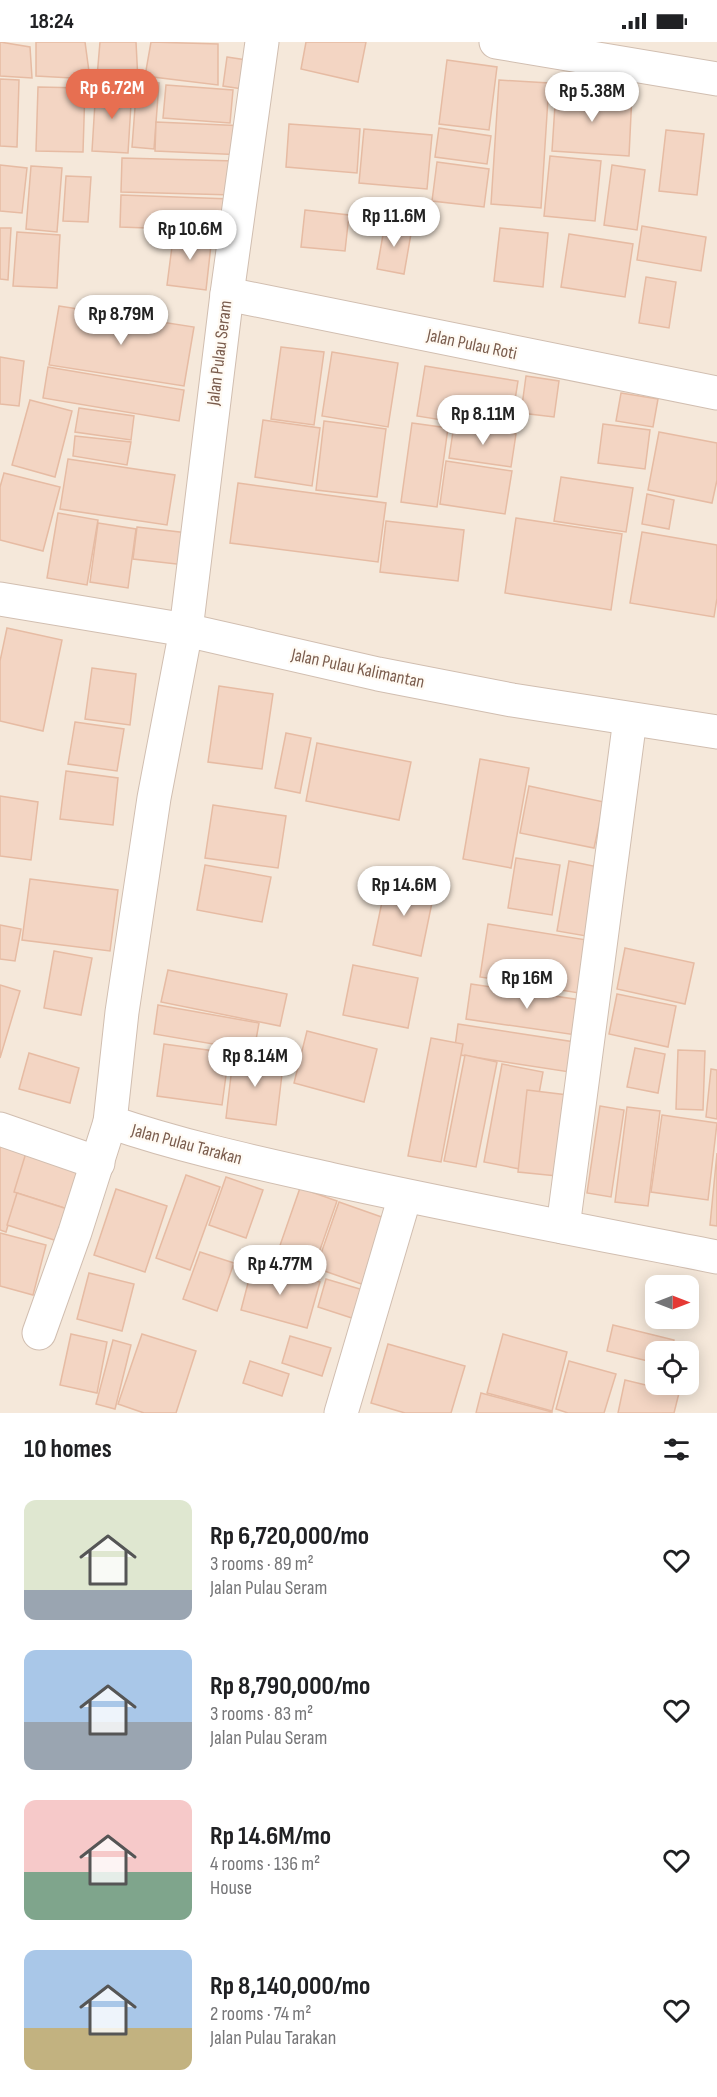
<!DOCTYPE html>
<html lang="en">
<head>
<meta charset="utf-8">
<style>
	body { margin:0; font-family:"Sofia Sans Condensed",sans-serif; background:#f6f6f6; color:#202124; height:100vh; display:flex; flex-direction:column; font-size:22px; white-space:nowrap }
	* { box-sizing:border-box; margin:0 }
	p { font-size:20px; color:#757577 }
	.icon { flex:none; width:33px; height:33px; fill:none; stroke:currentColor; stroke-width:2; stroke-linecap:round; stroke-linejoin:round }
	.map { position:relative; height:1371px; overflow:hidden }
	.sheet { display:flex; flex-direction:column; background:#fff; flex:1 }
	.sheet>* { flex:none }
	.needle { width:39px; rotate:90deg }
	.fabs { position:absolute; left:645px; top:1233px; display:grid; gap:12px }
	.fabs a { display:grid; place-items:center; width:54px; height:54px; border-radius:12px; background:#fff; box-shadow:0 3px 15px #0003; font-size:30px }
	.price { position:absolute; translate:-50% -51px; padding:0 14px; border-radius:21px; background:#fff; color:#222; font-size:20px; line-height:39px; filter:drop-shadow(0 2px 3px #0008) }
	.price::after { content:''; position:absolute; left:50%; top:36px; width:18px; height:14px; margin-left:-9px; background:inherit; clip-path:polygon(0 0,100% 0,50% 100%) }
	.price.selected { background:#e76f51; color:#fff }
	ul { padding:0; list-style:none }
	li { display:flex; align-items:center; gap:18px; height:150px; padding:0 24px }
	li span { display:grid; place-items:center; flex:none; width:168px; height:120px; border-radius:12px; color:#555 }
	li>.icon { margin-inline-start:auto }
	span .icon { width:72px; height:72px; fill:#fffc; stroke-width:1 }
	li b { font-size:26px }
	h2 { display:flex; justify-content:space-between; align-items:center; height:72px; padding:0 24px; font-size:26px }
	.status { display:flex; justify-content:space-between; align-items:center; height:42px; padding:0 30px; background:#fff; direction:ltr }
	.status svg { height:16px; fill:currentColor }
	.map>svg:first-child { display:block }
</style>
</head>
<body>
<div class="status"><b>18:24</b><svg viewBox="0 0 49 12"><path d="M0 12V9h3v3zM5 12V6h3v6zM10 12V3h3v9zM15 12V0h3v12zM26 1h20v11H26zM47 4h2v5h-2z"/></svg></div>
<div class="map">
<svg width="717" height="1371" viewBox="0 0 717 1371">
	<rect width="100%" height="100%" fill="#fdf6ec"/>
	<path fill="#f5e8da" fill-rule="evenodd" d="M0 0H717V1371H0ZM656 1244H688V1276H656ZM656 1310H688V1342H656Z"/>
	<g fill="#f3d5c3" stroke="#e6bba3" stroke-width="1.5">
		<polygon points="0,0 30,5 32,36 0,34"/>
		<polygon points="36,0 85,0 90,37 36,34"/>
		<polygon points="100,0 136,0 138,39 97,35"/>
		<polygon points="151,0 218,2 218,43 145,34"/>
		<polygon points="306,0 366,0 358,40 301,27"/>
		<polygon points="227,15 253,19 249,48 223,44"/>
		<polygon points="447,18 497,25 489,88 439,82"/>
		<polygon points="0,37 19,38 17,105 0,104"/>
		<polygon points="499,38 549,41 541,166 491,162"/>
		<polygon points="137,39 159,41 154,107 132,105"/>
		<polygon points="166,43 233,48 230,81 163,76"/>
		<polygon points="96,44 132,46 128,111 92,109"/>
		<polygon points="38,45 85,46 83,110 36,109"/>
		<polygon points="556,48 632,52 629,114 552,109"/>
		<polygon points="156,80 247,84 245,113 155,109"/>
		<polygon points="289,82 360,87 357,131 286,125"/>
		<polygon points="439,86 491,94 487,122 435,115"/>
		<polygon points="364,87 432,93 427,147 359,141"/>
		<polygon points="666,88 704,92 697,153 659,149"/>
		<polygon points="550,114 601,119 595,179 544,174"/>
		<polygon points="122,116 235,119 234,153 121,150"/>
		<polygon points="437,120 489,127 484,165 432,159"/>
		<polygon points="0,123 27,126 22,171 0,169"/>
		<polygon points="612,123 645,128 637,188 604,183"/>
		<polygon points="31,124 62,126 57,190 26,187"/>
		<polygon points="66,134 91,135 88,180 63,179"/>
		<polygon points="121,153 231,157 230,189 120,185"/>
		<polygon points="305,168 349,173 345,209 301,205"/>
		<polygon points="385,181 412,186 404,232 377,227"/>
		<polygon points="642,184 706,195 701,229 637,218"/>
		<polygon points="0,186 11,186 8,238 0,237"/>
		<polygon points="500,186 548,191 543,245 494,239"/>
		<polygon points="174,189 212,194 206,248 167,243"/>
		<polygon points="17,190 60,193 57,246 13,244"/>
		<polygon points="569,192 633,202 625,255 561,245"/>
		<polygon points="646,235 676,240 669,286 639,281"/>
		<polygon points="59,264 194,285 184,344 49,323"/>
		<polygon points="281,305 324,310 314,383 271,377"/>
		<polygon points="332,310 398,321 388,385 322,374"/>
		<polygon points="0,315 24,319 19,364 0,362"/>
		<polygon points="425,324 518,339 510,389 417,374"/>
		<polygon points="48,325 184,348 179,379 43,356"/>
		<polygon points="526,334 559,339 554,375 521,371"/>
		<polygon points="621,351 658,357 653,385 616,379"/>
		<polygon points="30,358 72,369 55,435 12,423"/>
		<polygon points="79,366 134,374 131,398 75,390"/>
		<polygon points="263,378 320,386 312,444 255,435"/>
		<polygon points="324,379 386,387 377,455 316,448"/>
		<polygon points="412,381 448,386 437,465 401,460"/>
		<polygon points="603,382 650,388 645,427 598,421"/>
		<polygon points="454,383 516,392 511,425 449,416"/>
		<polygon points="659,390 717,401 717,438 712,461 648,448"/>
		<polygon points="75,394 131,400 127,423 73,414"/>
		<polygon points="68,417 175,433 167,483 60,467"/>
		<polygon points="446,419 512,429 505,472 440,462"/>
		<polygon points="4,431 60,445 43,509 0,498 0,445"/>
		<polygon points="561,435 633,446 626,490 554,479"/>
		<polygon points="238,441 386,461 378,520 230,501"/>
		<polygon points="647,452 674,458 669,487 642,482"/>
		<polygon points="58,471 98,478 87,543 47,536"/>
		<polygon points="516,476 622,492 611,568 505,551"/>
		<polygon points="386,479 464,488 458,539 380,530"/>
		<polygon points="98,481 136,487 128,546 90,540"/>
		<polygon points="137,485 188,491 185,523 133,517"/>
		<polygon points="642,490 717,503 717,556 714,575 630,561"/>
		<polygon points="7,586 62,598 43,689 0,679 0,619"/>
		<polygon points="92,626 136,632 130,683 85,677"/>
		<polygon points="219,644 273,652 262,727 208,720"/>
		<polygon points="75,680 124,687 117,729 68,722"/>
		<polygon points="286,691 311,696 300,751 275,746"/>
		<polygon points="317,701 411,720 399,778 306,759"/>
		<polygon points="480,717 529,726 511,826 463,817"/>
		<polygon points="66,729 118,736 113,783 60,777"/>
		<polygon points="529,744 604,760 594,806 520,791"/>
		<polygon points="0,754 38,760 31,818 0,814"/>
		<polygon points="213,763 286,774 278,826 205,816"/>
		<polygon points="516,816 560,823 552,873 508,866"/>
		<polygon points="569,819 603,826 592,895 557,889"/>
		<polygon points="205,823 271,835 262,880 197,868"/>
		<polygon points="387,836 435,846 421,914 373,903"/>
		<polygon points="30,837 118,848 110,909 22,898"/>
		<polygon points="488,882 593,899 585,952 480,935"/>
		<polygon points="0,883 21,887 15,919 0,917"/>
		<polygon points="625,906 694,921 685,962 617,947"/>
		<polygon points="54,909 92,916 81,973 44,966"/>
		<polygon points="353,923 418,936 408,986 343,973"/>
		<polygon points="168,928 287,952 280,984 161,960"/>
		<polygon points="471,942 588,959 583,994 466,977"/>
		<polygon points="0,943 20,949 0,1016"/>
		<polygon points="617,952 676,964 668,1005 609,992"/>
		<polygon points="158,963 259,981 254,1009 154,992"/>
		<polygon points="458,982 581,1001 576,1031 454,1012"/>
		<polygon points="307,989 377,1007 364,1060 294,1041"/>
		<polygon points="431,996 463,1002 441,1120 408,1114"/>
		<polygon points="164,1002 229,1011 222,1063 157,1054"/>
		<polygon points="635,1006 665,1012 658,1051 627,1045"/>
		<polygon points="234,1008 284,1015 276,1083 226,1076"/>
		<polygon points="678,1008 705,1009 703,1068 676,1067"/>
		<polygon points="29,1011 79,1026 70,1061 19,1047"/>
		<polygon points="465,1013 497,1020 476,1125 444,1119"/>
		<polygon points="502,1022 543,1030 525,1128 484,1120"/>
		<polygon points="711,1027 717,1028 717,1077 706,1075"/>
		<polygon points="527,1048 576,1054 567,1135 518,1130"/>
		<polygon points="600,1064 624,1068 611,1155 587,1151"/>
		<polygon points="627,1065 660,1069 648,1164 615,1160"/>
		<polygon points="662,1073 717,1081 708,1158 651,1150"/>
		<polygon points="0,1090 33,1100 6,1190 0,1188"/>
		<polygon points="29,1101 92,1120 77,1170 14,1150"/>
		<polygon points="717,1111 717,1184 710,1183"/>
		<polygon points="186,1133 220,1145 190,1228 156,1216"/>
		<polygon points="226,1135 263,1148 246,1196 209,1183"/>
		<polygon points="300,1146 337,1159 314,1225 277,1212"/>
		<polygon points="116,1147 167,1164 145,1230 94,1213"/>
		<polygon points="17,1151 80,1171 70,1203 7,1183"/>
		<polygon points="339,1160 393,1179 370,1245 316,1226"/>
		<polygon points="0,1191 46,1203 33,1253 0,1244"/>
		<polygon points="200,1210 234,1221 217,1269 183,1257"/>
		<polygon points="253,1222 320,1240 307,1286 241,1268"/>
		<polygon points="89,1231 134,1242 122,1289 77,1277"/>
		<polygon points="326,1237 370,1250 361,1279 318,1265"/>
		<polygon points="613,1283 674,1298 671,1310 656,1310 656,1321 607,1309"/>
		<polygon points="71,1292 107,1300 97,1351 60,1343"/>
		<polygon points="142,1292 196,1309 176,1371 144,1371 118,1362"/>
		<polygon points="503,1292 567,1310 552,1369 487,1351"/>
		<polygon points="290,1294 331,1306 322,1334 282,1321"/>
		<polygon points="113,1298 131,1303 115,1367 96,1362"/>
		<polygon points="388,1302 465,1324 451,1371 405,1371 371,1361"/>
		<polygon points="250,1319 289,1332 282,1354 243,1341"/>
		<polygon points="569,1319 616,1332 604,1371 568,1371 556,1367"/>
		<polygon points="625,1338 679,1351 674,1371 618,1371"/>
		<polygon points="481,1351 552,1370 552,1371 476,1371"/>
	</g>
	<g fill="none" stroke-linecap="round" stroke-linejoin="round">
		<g stroke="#d1beb0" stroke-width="35">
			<g id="minor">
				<path d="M262 0 227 252 186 588 154 756 122 970 110 1080C183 1105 258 1121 334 1138 461 1166 589 1190 717 1215"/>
				<polyline points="496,0 717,37"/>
				<polyline points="227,252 717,351"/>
				<polyline points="0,557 186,588 378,632 512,658 717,690"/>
				<polyline points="0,1087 98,1121"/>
				<polyline points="563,1185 630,677"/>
				<polyline points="39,1291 75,1190 110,1080"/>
				<polyline points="341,1371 405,1154"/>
			</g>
		</g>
		<use href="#minor" stroke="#fff" stroke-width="33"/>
	</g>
	<g text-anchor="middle" stroke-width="4.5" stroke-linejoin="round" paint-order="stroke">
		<g font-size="18" fill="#7a5c4d" stroke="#fffaf3">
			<text transform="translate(472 302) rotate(12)" y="6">Jalan Pulau Roti</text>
			<text transform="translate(219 311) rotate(-83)" y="6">Jalan Pulau Seram</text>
			<text transform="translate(358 626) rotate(12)" y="6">Jalan Pulau Kalimantan</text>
			<text transform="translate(187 1102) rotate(15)" y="6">Jalan Pulau Tarakan</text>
		</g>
	</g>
</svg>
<div class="fabs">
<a><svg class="needle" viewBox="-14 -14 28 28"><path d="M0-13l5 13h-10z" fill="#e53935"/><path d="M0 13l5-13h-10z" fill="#757577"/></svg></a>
<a><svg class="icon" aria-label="locate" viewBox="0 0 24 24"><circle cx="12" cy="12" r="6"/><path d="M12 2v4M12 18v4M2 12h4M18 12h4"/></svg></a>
</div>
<b class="price selected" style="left:112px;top:78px">Rp 6.72M</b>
<b class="price" style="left:592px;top:81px">Rp 5.38M</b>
<b class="price" style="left:394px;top:206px">Rp 11.6M</b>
<b class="price" style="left:190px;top:219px">Rp 10.6M</b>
<b class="price" style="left:121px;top:304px">Rp 8.79M</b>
<b class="price" style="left:483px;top:404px">Rp 8.11M</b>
<b class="price" style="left:404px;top:875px">Rp 14.6M</b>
<b class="price" style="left:527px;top:968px">Rp 16M</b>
<b class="price" style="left:255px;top:1046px">Rp 8.14M</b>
<b class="price" style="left:280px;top:1254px">Rp 4.77M</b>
</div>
<section class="sheet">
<h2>10 homes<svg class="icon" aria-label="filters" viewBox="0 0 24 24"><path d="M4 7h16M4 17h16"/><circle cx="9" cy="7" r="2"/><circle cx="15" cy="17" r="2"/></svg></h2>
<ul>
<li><span style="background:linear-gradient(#dfe7d0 75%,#9aa5b1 0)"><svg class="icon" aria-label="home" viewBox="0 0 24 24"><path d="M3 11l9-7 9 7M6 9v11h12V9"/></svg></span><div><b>Rp 6,720,000/mo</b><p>3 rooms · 89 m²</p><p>Jalan Pulau Seram</p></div><svg class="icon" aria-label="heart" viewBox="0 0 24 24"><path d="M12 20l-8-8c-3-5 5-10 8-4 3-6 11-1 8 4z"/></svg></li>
<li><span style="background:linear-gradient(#a9c7e8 60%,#9aa5b1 0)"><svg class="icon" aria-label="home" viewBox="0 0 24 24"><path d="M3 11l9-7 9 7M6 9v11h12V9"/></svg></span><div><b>Rp 8,790,000/mo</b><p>3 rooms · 83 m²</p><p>Jalan Pulau Seram</p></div><svg class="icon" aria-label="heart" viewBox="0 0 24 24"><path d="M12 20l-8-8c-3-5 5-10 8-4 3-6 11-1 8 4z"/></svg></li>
<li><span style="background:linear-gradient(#f6c9c9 60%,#7fa58c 0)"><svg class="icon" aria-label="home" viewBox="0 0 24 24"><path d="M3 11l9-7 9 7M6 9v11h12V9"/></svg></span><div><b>Rp 14.6M/mo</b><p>4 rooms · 136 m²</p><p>House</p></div><svg class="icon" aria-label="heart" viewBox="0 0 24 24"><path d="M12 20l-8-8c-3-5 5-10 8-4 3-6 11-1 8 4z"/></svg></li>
<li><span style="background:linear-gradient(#a9c7e8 65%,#c2b280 0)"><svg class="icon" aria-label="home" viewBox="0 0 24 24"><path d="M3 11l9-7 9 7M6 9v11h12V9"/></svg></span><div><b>Rp 8,140,000/mo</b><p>2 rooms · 74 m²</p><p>Jalan Pulau Tarakan</p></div><svg class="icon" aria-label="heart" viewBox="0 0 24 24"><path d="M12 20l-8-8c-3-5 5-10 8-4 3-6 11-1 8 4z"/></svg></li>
</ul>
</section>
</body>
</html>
